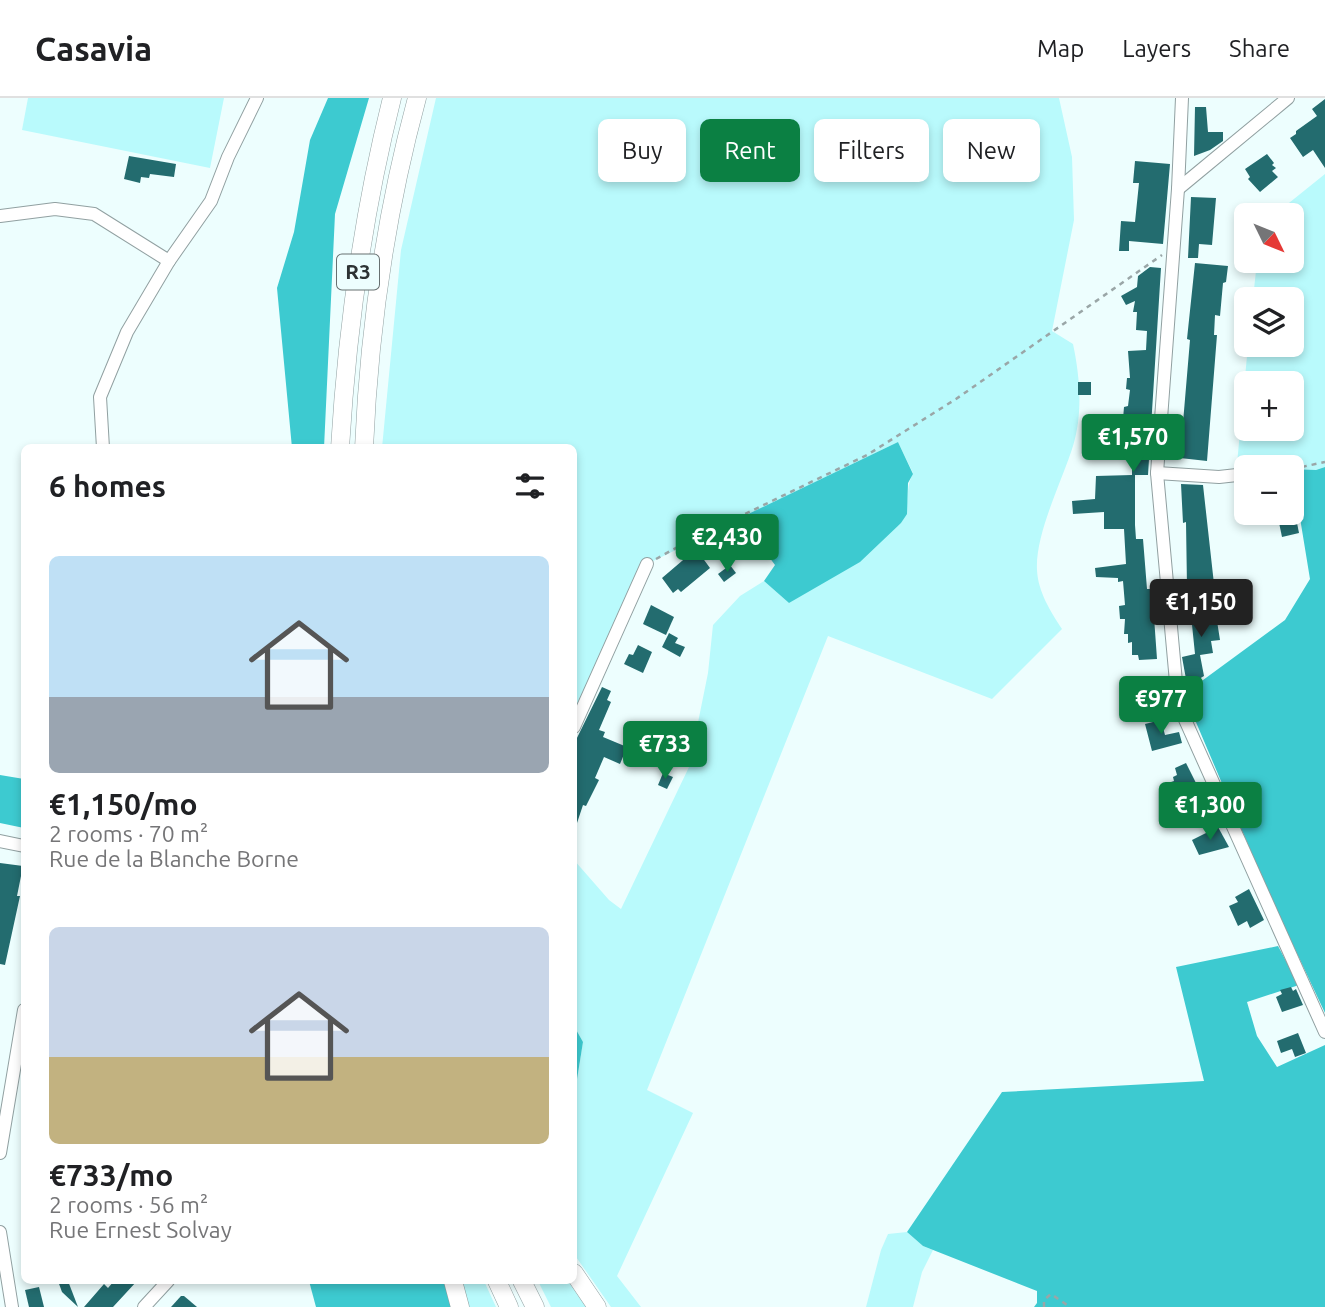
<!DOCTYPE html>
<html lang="en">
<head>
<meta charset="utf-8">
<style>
	body { margin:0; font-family:Ubuntu,sans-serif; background:#f2f2f2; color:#202124; height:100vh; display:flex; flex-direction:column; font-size:26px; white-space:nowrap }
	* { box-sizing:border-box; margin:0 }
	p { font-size:23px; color:#757577 }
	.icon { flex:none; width:38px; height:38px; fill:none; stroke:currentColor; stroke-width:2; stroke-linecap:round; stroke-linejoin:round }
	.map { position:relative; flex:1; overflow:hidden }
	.side { position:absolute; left:21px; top:346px; width:556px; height:840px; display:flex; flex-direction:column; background:#fff; border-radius:10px; box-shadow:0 4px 10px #0003 }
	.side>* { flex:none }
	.banner { position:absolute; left:598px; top:21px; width:621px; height:63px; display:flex; gap:14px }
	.needle { width:46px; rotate:133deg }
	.buttons { position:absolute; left:1234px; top:105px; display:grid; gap:14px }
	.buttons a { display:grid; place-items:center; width:70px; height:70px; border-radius:10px; background:#fff; box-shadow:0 4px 10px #0003; font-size:35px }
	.price { position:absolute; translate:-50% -60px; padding:0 16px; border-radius:7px; background:#0b8043; color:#fff; font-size:23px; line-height:46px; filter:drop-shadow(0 2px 4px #0008) }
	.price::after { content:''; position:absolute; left:50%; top:42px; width:21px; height:16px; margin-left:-10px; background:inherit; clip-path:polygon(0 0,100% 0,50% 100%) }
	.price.active { background:#222; color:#fff }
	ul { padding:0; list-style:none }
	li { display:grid; align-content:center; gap:14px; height:371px; padding:0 28px }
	li span { display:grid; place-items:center; height:217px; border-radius:10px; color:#555 }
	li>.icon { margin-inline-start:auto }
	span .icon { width:126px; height:126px; fill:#fffc; stroke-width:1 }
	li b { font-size:30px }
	h2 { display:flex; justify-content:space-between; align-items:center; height:84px; padding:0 28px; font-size:30px }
	.pill { padding:0 24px; border-radius:10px; background:#fff; box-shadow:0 4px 10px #0003; font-size:24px; line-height:63px }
	.pill.active { background:#0b8043; color:#fff }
	header { display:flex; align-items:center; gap:42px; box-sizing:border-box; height:98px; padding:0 35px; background:#fff; border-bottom:2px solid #e0e0e0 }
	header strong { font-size:33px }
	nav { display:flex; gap:38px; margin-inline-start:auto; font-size:24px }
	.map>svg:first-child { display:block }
</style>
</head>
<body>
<header>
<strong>Casavia</strong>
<nav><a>Map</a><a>Layers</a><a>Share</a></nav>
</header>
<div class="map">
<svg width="1325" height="1209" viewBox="0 0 1325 1209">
	<rect width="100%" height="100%" fill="#edfefe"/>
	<g fill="#b9fafc" fill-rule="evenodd">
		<polygon points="28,0 224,0 210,70 22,32"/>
		<path d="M436 0H1059L1072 59 1074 122 1052 233 1073 246C1080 279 1083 315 1073 348 1062 383 1035 436 1037 472 1038 494 1051 514 1062 531L992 601 828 538 647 992 693 1015 617 1178 641 1209H611L574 1156V1000L583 944 574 928V762L609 802 621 811 689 669 708 575 713 527 740 498 764 483 789 505 901 425C911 410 904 392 913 375L898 344 647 466 574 618V350H382L401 152Z"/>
		<path d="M1325 76V369L1316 372 1292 371V369H1246V376L1236 377 1248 247H1292V201H1253L1257 163H1292V117H1274ZM1246 285H1292V331H1246Z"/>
		<polygon points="907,1134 923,1148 933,1152 922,1174 913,1209 866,1209 881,1152 888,1136"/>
		<polygon points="460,1183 484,1183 496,1209 468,1209"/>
		<polygon points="538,1183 568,1183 586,1209 551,1209"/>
	</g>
	<g fill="#3dcad0">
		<polygon points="328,0 369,0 335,116 324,350 292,350 277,190 294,134 310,42"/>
		<polygon points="898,344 913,376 908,385 907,416 901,425 860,464 789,505 764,483 775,467 740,420"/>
		<polygon points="1325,369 1325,915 1269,796 1184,596 1285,522 1310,481 1292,371 1316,372"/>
		<polygon points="0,677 24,681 24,730 0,725"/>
		<polygon points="1278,848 1299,887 1247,904 1257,938 1277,969 1325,947 1325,1209 1034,1209 1037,1205 1037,1193 923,1148 907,1134 1002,994 1204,983 1176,869"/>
		<polygon points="574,928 583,944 574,1000"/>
		<polygon points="309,1183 444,1183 451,1209 316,1209"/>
	</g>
	<g fill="#236c6f">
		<polygon points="1325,1 1325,70 1313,52 1303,59 1290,40 1296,36 1296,33 1317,18 1312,11"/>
		<polygon points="1195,9 1206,9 1208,34 1223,34 1223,43 1210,52 1194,58"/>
		<polygon points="1267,56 1274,65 1272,67 1276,70 1272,73 1278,79 1260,94 1248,81 1250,79 1245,71"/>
		<polygon points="129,58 176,66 174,79 150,76 149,80 141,79 140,85 124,81"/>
		<polygon points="1135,63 1170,66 1163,146 1129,143 1129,153 1119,153 1121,123 1135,124 1139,85 1133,85"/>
		<polygon points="1191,99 1216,100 1212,147 1199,146 1198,160 1188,160"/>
		<polygon points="1195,165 1228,168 1226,184 1223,185 1220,218 1215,217 1214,237 1217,237 1207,363 1180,360 1190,242 1187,241"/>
		<polygon points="1150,169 1161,170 1148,377 1135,377 1135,427 1136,441 1143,441 1147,491 1152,491 1157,561 1139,562 1138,557 1132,557 1132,544 1128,545 1128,536 1124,536 1125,521 1120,521 1119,508 1125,507 1123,483 1118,484 1118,480 1096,479 1095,470 1126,466 1124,431 1104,431 1104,414 1073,416 1072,403 1095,401 1096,378 1132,377 1132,357 1123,356 1124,335 1121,335 1121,321 1123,321 1124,309 1128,308 1130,292 1126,291 1127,280 1130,280 1128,253 1146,252 1147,233 1136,232 1137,214 1133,214 1135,203 1126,207 1121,198 1137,189 1138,178"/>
		<rect x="1078" y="284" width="13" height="13"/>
		<polygon points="1181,386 1203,387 1214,486 1187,489 1186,424 1183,425"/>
		<polygon points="1277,415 1295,415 1299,435 1282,439"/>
		<polygon points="696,451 710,470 681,494 678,491 673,495 662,480"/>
		<polygon points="730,467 736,475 724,484 718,476"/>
		<polygon points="1214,504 1220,542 1211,543 1213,555 1200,557 1204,578 1189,587 1186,581 1182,559 1195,556 1190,507"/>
		<polygon points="651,507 674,519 666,537 643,526"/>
		<polygon points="669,535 678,540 675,545 685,549 680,559 662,549"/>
		<polygon points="638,547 652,554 643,575 624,566 629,556 633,557"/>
		<polygon points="602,589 611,593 607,602 611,604 599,632 605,634 603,639 627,649 620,666 604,659 595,680 599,682 586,708 583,707 576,728 574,727 574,646"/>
		<polygon points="1161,622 1165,637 1179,634 1182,645 1152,653 1145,626"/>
		<polygon points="1186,665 1200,693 1187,700 1184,694 1172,699 1168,685 1174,683 1173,679 1177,677 1175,670"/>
		<polygon points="663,675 673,679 667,691 658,687"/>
		<polygon points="1218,729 1229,749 1199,757 1192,742"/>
		<polygon points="0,765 23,768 17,798 20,798 5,867 0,866"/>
		<polygon points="1249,791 1264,822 1250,830 1247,823 1238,828 1229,808 1238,804 1235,799"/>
		<polygon points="1291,889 1293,893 1296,891 1303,907 1282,914 1276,899 1282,896 1280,892"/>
		<polygon points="1298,935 1306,955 1295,959 1292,951 1281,955 1277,943"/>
		<polygon points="58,1183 68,1183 78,1209 62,1194"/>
		<polygon points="114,1183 137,1183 113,1209 84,1209 104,1186 108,1190"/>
		<polygon points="39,1189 44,1209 29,1209 25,1192"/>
		<polygon points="181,1198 184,1198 197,1209 171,1209"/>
	</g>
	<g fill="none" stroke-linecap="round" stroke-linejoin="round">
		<g stroke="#91a0a1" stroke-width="14">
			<g id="minor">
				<polyline points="1182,0 1178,91 1157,375 1178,606 1325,934"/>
				<polyline points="1178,91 1288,0"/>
				<polyline points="0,118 55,111 94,116 169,163"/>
				<polyline points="103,350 100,299 127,234 169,163 211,103 228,59 257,0"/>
				<polyline points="1157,375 1219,379 1246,376"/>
				<polyline points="574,629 647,466"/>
				<polyline points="0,743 24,748"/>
				<polyline points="0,1055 24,912"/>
				<polyline points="0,1134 12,1209"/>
				<polyline points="144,1209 168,1183"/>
			</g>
		</g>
		<g stroke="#91a0a1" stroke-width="19">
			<g id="highway">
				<path d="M340 350C347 232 363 115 392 0"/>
				<path d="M364 350C369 232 386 114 417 0"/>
				<polyline points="574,1175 597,1209"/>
				<polyline points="453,1183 460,1209"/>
				<polyline points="497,1183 509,1209"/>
				<polyline points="522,1183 535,1209"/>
			</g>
		</g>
		<g stroke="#9aa6a7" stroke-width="2.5" stroke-dasharray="5 5" stroke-linecap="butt">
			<polyline points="1292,371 1325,364"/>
			<polyline points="656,461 683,446 867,357 956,301 1162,157"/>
			<polyline points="1044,1209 1044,1202 1051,1196 1070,1209"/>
		</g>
		<use href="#minor" stroke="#fff" stroke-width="12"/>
		<use href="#highway" stroke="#fff" stroke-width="18"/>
	</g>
	<g text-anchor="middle" stroke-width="7" stroke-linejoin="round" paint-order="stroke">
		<rect fill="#edfefe" stroke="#677071" stroke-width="2" x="337" y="156.5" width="42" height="35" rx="5"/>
		<g font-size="21" font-weight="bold" fill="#2d3334">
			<text x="358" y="181">R3</text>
		</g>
	</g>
</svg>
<div class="buttons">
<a><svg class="needle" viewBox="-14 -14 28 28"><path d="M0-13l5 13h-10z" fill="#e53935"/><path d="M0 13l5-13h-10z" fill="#757577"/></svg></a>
<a><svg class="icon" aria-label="layers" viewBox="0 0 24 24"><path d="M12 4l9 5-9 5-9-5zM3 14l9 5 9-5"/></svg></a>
<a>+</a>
<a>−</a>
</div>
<b class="price" style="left:1133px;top:376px">€1,570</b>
<b class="price" style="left:727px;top:476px">€2,430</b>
<b class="price active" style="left:1201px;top:541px">€1,150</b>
<b class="price" style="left:1161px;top:638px">€977</b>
<b class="price" style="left:665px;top:683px">€733</b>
<b class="price" style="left:1210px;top:744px">€1,300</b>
<div class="banner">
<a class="pill">Buy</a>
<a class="pill active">Rent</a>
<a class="pill">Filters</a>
<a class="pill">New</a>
</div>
<section class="side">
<h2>6 homes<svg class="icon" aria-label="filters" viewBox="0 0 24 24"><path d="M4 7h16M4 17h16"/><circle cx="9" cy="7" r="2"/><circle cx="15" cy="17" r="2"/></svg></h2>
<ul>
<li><span style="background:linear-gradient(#bfe0f5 65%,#9aa5b1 0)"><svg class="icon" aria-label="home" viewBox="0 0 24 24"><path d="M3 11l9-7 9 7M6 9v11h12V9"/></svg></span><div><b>€1,150/mo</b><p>2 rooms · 70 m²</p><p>Rue de la Blanche Borne</p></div></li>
<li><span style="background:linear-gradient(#c9d6e8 60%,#c2b280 0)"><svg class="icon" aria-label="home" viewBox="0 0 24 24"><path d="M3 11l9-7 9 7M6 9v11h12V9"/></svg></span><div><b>€733/mo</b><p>2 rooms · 56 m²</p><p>Rue Ernest Solvay</p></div></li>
</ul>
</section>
</div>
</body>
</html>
